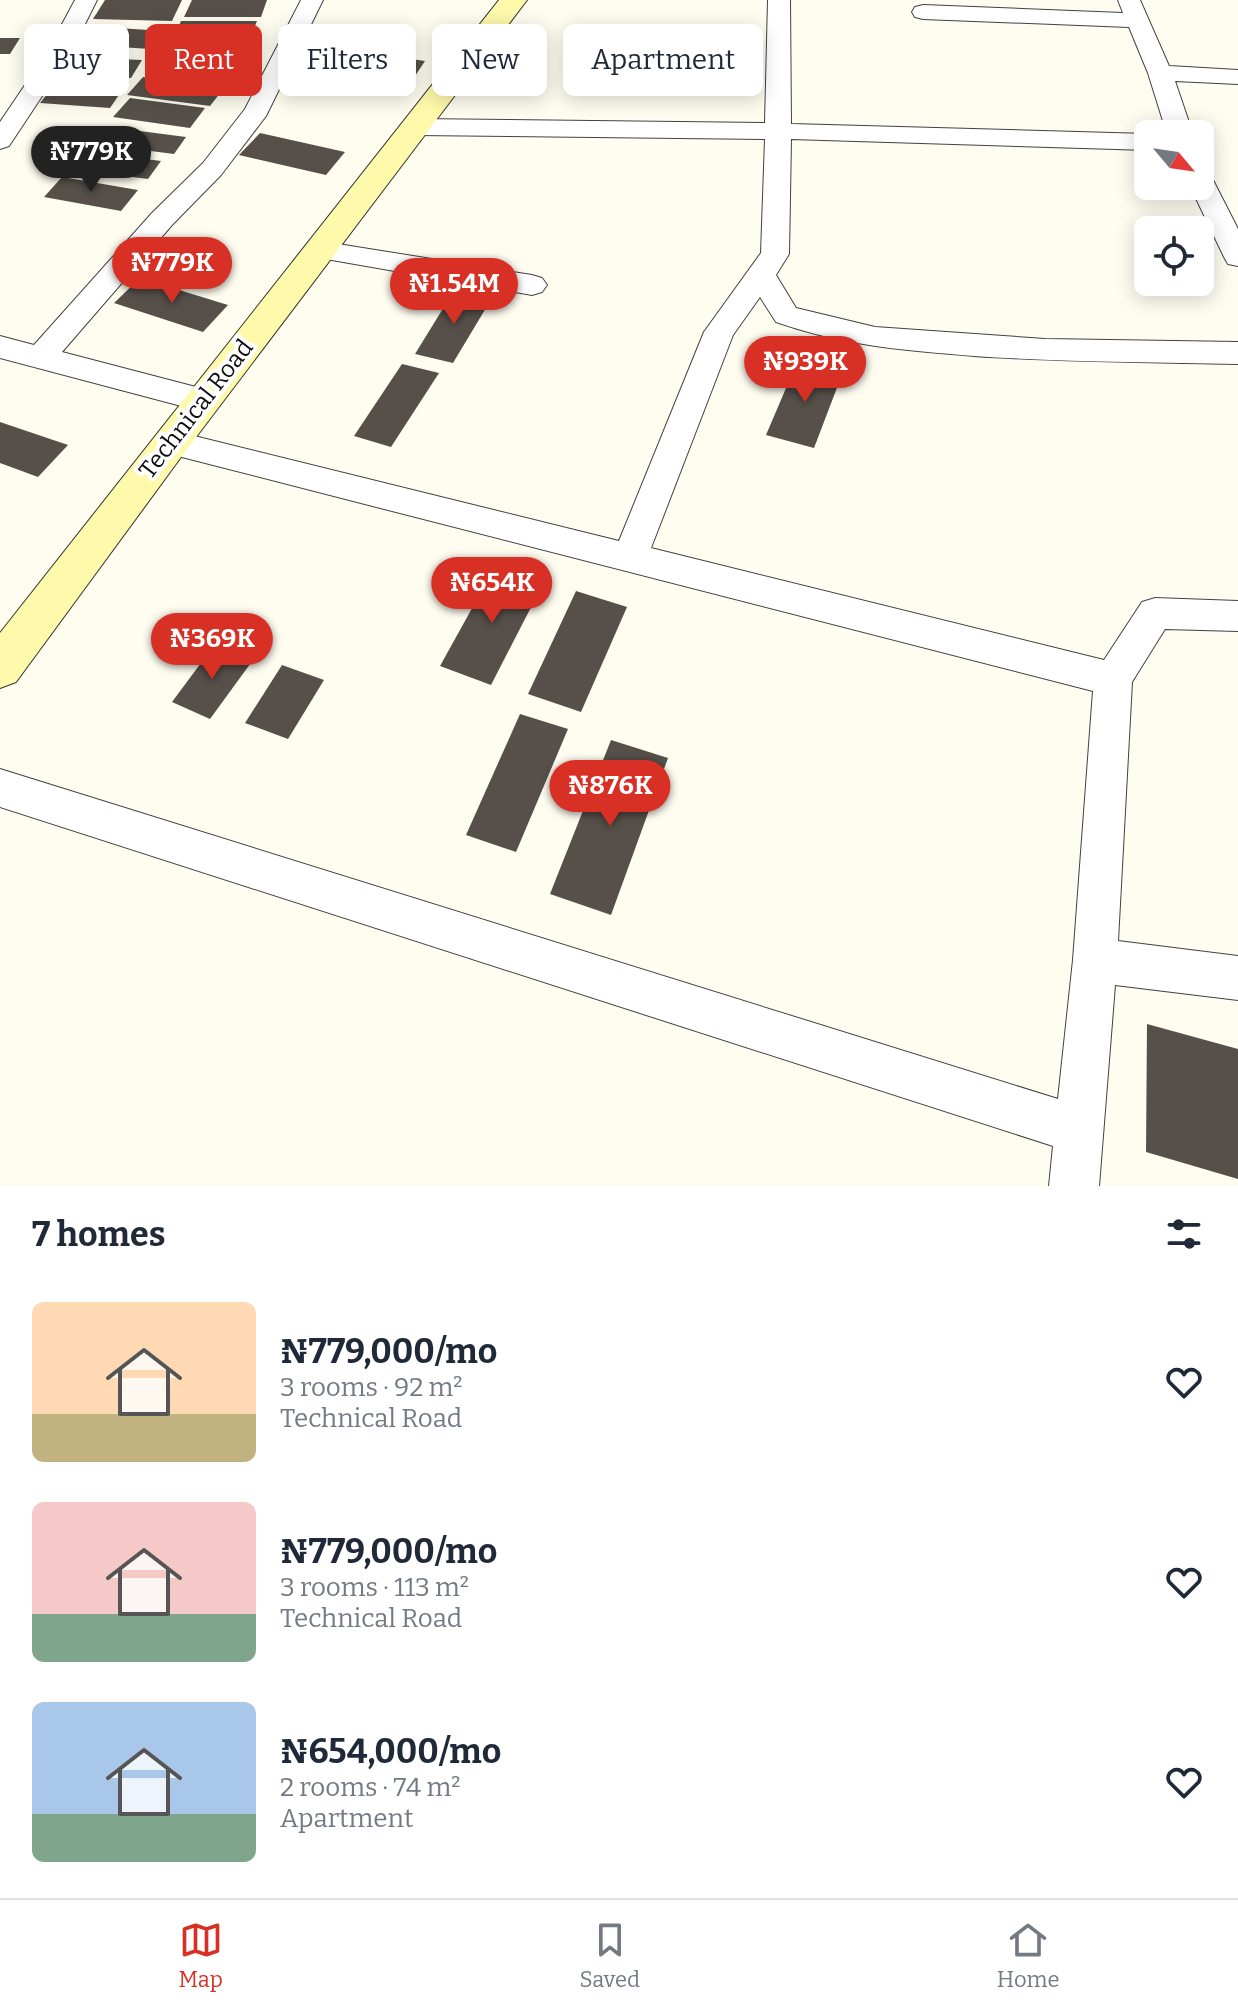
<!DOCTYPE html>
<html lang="en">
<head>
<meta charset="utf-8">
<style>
	body { margin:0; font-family:Bitter,serif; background:#f2f2f3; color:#1f2937; height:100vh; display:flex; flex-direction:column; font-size:30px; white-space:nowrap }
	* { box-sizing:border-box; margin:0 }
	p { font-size:26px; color:#747a83 }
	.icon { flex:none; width:44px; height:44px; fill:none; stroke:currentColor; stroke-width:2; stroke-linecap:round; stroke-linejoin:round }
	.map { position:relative; height:1186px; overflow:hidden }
	.drawer { display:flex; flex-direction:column; background:#fff; flex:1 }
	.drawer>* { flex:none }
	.guide { position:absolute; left:24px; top:24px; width:800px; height:72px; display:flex; gap:16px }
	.needle { width:52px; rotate:119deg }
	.fabs { position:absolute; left:1134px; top:120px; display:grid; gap:16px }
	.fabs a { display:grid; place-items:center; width:80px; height:80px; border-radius:12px; background:#fff; box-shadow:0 4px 20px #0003; font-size:40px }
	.price { position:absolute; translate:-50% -68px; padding:0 18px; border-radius:28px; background:#d93025; color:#fff; font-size:26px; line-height:52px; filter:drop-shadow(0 2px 4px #0008) }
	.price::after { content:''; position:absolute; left:50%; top:48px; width:24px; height:18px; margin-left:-12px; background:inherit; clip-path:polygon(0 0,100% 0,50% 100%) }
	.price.on { background:#222; color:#fff }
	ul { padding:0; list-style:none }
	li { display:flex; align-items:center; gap:24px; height:200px; padding:0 32px }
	li span { display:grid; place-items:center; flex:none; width:224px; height:160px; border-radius:12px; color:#555 }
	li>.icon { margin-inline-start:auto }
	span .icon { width:96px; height:96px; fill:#fffc; stroke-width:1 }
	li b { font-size:34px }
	h2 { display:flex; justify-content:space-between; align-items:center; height:96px; padding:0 32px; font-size:34px }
	.tag { padding:0 28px; border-radius:12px; background:#fff; box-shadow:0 4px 20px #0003; font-size:28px; line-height:72px }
	.tag.on { background:#d93025; color:#fff }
	.menu { display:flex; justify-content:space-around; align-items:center; height:112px; border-top:2px solid #e0e1e3; background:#fff; font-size:22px; color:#747a83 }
	.menu a { display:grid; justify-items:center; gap:4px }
	.menu .on { color:#d93025 }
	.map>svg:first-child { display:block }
</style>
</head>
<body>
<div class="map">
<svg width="1238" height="1186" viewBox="0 0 1238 1186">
	<rect width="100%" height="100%" fill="#fffdf0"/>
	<g fill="#57504a">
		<polygon points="105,0 182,0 172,21 93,19"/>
		<polygon points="192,0 267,0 261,17 184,17"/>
		<polygon points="181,21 257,21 250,38 174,38"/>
		<polygon points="88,26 163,31 150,49 74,44"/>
		<polygon points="0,38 20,38 10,54 0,54"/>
		<polygon points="321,46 425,61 411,82 306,66"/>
		<polygon points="159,49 239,54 228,75 145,70"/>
		<polygon points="70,57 142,60 131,78 57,74"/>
		<polygon points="143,77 224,88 210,106 127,95"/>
		<polygon points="54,85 123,89 110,108 40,103"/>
		<polygon points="130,98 205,108 190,128 113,117"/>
		<polygon points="109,127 186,137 174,154 96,144"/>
		<polygon points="260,133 345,152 326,175 239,155"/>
		<polygon points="85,151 161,161 148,179 70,169"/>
		<polygon points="62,177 138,190 121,211 44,197"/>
		<polygon points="140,278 228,305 203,332 114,303"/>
		<polygon points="455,289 492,298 453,363 415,354"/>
		<polygon points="798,360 843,372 814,448 766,435"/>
		<polygon points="402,364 439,373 391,447 354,436"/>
		<polygon points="0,422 68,445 38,477 0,463"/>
		<polygon points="496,565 544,582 491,685 440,666"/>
		<polygon points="576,591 627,607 581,712 528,694"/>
		<polygon points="215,644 253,660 210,719 172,702"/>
		<polygon points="282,665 324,680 288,739 245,723"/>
		<polygon points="520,714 568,729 516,852 466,835"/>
		<polygon points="611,740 668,758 611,915 550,894"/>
		<polygon points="1147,1024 1238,1049 1238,1179 1146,1152"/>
	</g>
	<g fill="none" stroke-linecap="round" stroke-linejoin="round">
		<g stroke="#414141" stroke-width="2">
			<g id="street">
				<polygon points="75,0 97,0 70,54 9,146 0,149 0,122 46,54"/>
				<polygon points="301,0 323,0 266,116 221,175 172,225 62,352 215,392 220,400 215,408 204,412 0,358 0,336 34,345 152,213 203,163 245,109"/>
				<path d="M768 0H790L791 124 1148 134V150L791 139 789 254 776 275 796 308 875 327 1045 339 1238 342V364C1150 362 1062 362 974 356 903 350 844 346 776 322L760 297 733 335 651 548 1104 660 1142 602 1155 598 1238 601V631L1165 629 1132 682 1118 941 1238 956V1000L1115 985 1099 1186H1049L1053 1146 0 807V769L1058 1099 1073 960 1093 691 170 454 158 451 154 442 158 433 170 430 619 541 704 332 761 253 765 139 416 135 407 132 403 127 407 122 416 119 765 123Z"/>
				<polygon points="1118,0 1140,0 1169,66 1238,70 1238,84 1175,81 1193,134 1167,134 1148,73 1129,27 923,19 915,17 912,12 915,7 923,5 1123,13"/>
				<polygon points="1200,172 1209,174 1213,180 1238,229 1238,266 1228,264 1224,257 1190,186 1200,186"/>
				<polygon points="319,241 532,275 542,278 547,285 542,292 532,295 309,256 305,250 309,244"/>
			</g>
		</g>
		<g stroke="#303030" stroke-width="2">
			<polygon id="secondary" points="499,0 527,0 184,453 16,682 0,688 0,633"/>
		</g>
		<use href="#street" fill="#fff" fill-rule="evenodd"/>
		<use href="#secondary" fill="#fff9ab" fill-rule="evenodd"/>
	</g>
	<g text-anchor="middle" stroke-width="8" stroke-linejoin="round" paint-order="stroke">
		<g font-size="24" fill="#0e0e0e" stroke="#fff">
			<text transform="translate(196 409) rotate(-52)" y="8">Technical Road</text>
		</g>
	</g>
</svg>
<div class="fabs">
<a><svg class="needle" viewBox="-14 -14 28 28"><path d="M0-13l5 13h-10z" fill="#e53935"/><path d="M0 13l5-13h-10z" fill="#747a83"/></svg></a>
<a><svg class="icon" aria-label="locate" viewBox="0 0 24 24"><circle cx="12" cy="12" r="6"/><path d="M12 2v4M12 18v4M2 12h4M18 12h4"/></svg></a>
</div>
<b class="price on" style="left:91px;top:194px">₦779K</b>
<b class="price" style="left:172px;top:305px">₦779K</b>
<b class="price" style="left:454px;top:326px">₦1.54M</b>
<b class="price" style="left:805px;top:404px">₦939K</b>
<b class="price" style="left:492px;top:625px">₦654K</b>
<b class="price" style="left:212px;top:681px">₦369K</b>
<b class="price" style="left:610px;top:828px">₦876K</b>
<div class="guide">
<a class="tag">Buy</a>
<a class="tag on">Rent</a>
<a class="tag">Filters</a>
<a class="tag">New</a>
<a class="tag">Apartment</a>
</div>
</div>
<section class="drawer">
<h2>7 homes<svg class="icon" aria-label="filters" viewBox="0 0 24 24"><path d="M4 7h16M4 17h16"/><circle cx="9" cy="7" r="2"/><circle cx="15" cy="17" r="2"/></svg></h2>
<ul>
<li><span style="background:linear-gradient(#ffd9b3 70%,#c2b280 0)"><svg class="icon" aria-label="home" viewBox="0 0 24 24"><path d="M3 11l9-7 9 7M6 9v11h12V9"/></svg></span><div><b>₦779,000/mo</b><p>3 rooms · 92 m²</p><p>Technical Road</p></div><svg class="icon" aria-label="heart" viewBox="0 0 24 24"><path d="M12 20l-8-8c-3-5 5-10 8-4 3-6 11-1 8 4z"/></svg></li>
<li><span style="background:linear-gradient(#f6c9c9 70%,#7fa58c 0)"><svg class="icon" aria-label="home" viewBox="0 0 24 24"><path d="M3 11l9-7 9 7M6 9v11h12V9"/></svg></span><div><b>₦779,000/mo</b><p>3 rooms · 113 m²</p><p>Technical Road</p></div><svg class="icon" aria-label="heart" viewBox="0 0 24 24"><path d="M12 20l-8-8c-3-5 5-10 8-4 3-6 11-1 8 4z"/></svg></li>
<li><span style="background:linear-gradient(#a9c7e8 70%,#7fa58c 0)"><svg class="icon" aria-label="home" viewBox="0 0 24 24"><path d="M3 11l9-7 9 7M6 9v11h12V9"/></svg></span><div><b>₦654,000/mo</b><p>2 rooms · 74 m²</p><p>Apartment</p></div><svg class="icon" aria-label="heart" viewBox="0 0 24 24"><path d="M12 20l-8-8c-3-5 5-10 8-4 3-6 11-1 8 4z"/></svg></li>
</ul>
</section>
<nav class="menu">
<a class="on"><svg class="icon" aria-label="map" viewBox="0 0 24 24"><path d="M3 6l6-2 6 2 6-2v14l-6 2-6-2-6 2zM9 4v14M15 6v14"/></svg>Map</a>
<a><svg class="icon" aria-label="saved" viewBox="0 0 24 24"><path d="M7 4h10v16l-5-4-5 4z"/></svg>Saved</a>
<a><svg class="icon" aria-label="home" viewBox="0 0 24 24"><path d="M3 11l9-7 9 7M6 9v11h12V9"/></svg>Home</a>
</nav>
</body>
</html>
